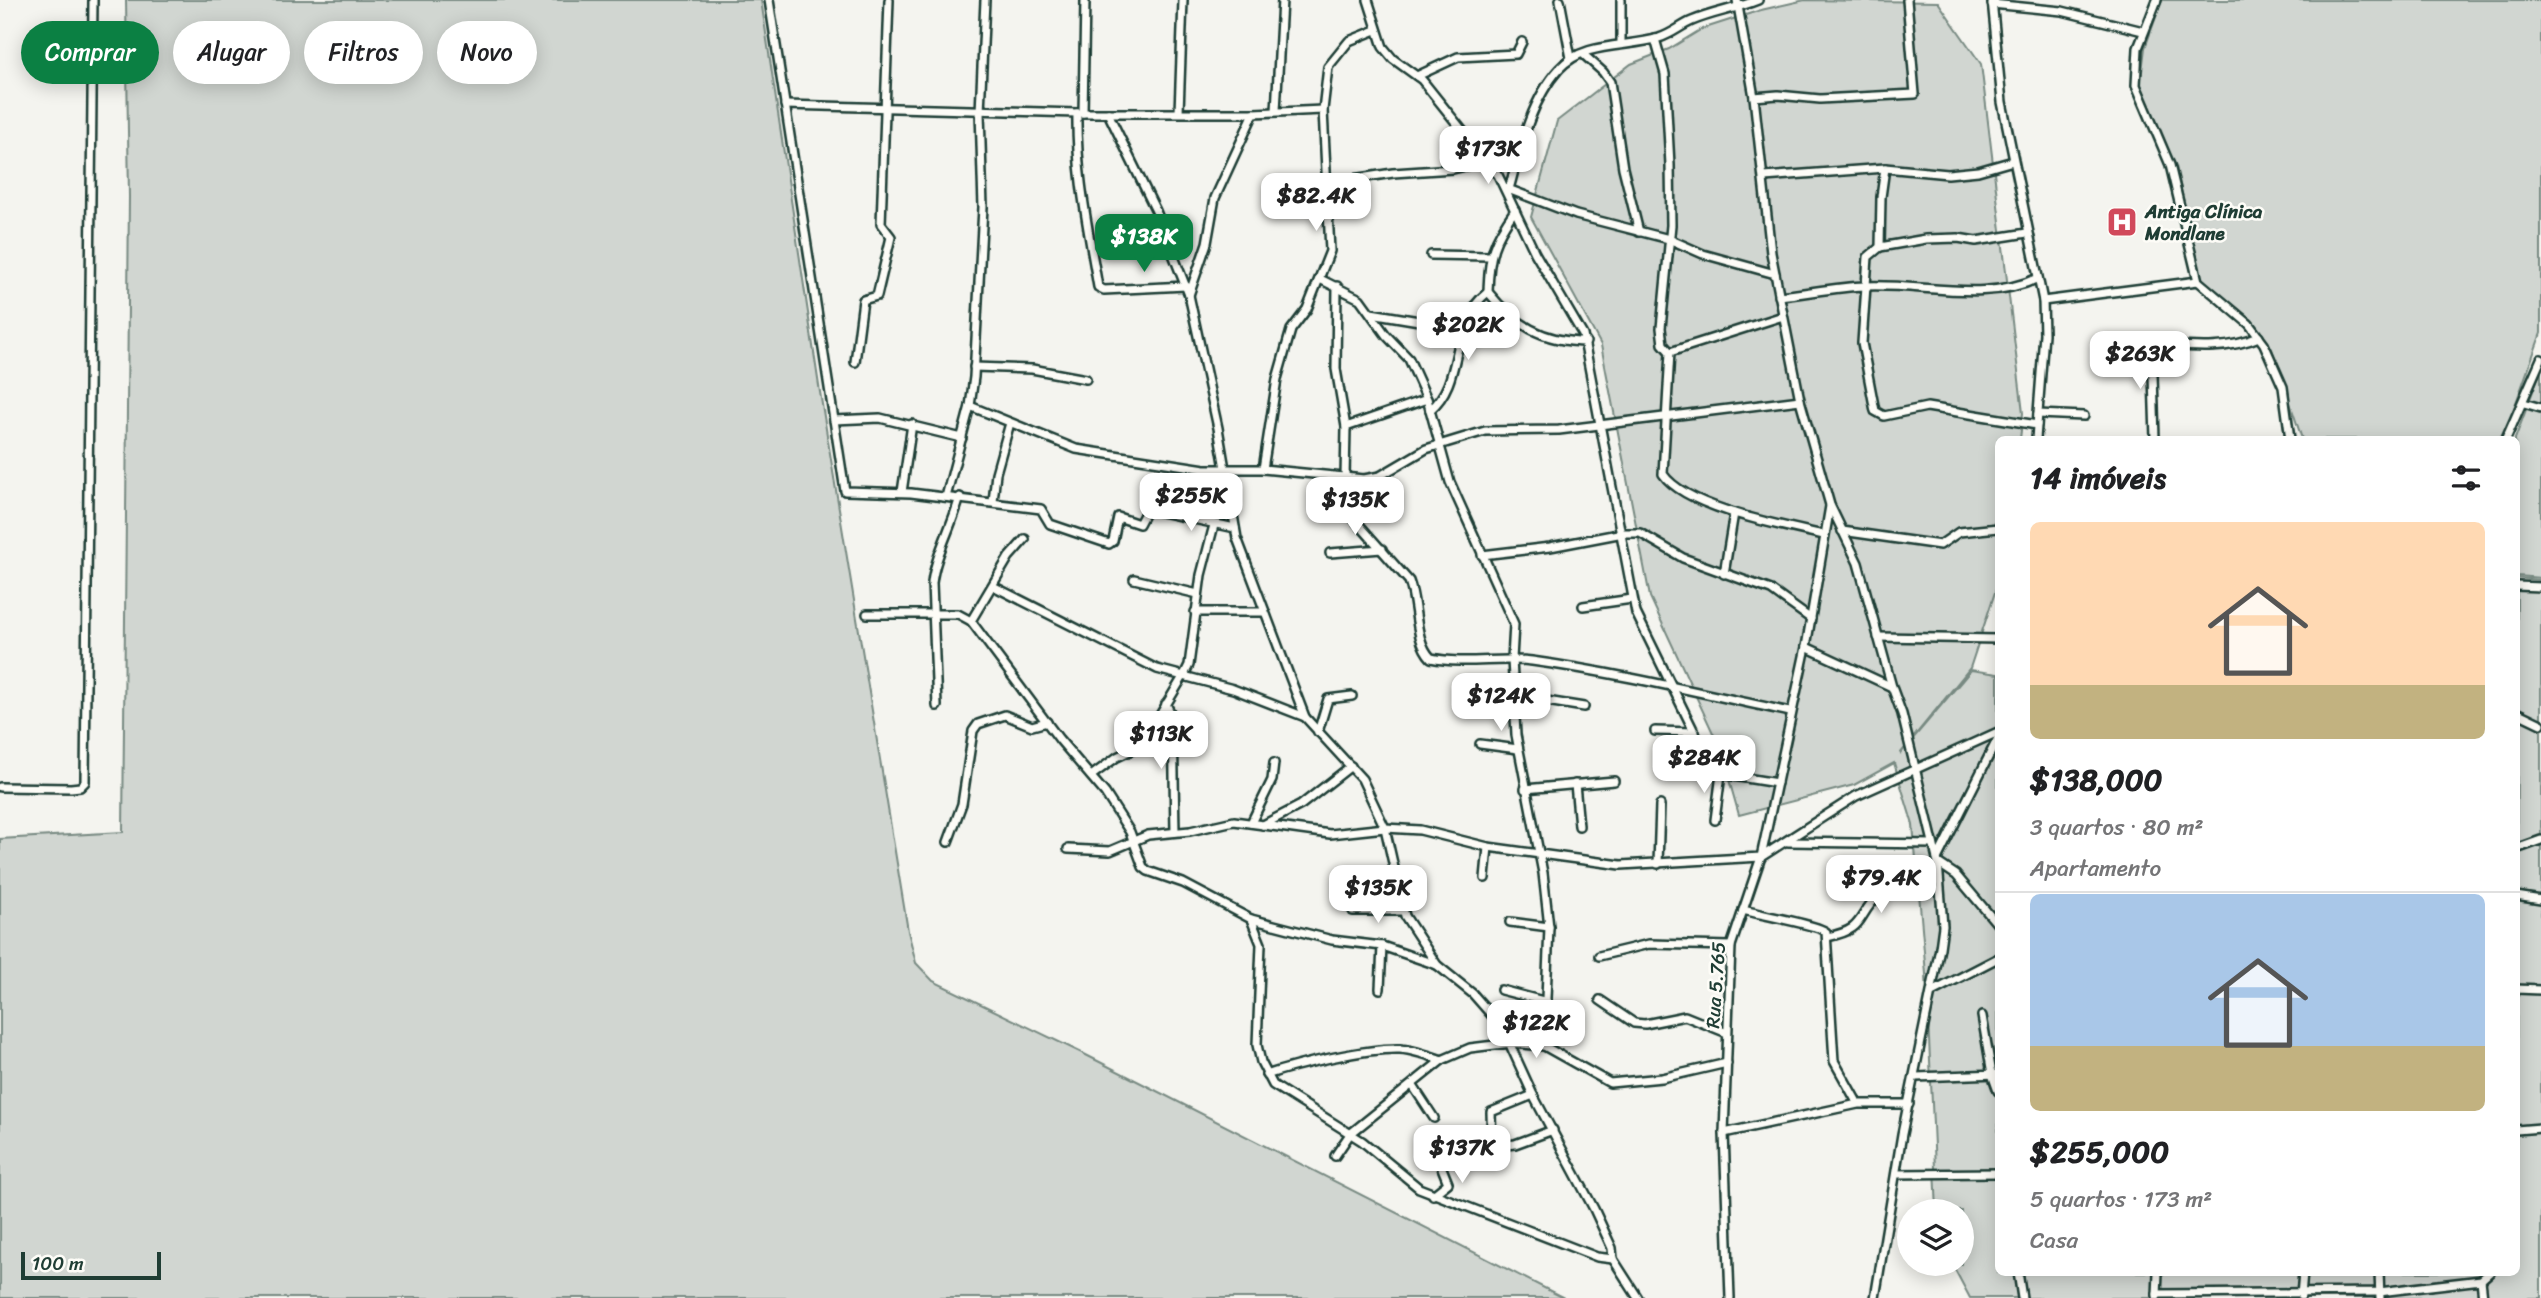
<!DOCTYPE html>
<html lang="pt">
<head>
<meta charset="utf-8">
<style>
	body { margin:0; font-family:Sriracha,sans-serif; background:#f6f6f6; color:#202124; height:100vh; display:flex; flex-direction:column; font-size:26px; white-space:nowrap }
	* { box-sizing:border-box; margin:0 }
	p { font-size:23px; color:#757577 }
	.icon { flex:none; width:38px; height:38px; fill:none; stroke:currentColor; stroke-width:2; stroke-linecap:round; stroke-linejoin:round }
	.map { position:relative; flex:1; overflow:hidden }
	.sheet { position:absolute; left:1995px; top:436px; width:525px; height:840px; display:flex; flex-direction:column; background:#fff; border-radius:10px; box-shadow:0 4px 18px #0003 }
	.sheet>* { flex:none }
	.top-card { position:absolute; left:21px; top:21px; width:665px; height:63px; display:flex; gap:14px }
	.controls { position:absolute; left:1897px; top:1199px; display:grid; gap:14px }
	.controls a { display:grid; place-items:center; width:77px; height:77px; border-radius:50%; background:#fff; box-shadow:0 4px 18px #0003; font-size:35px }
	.scale { position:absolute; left:21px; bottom:18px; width:140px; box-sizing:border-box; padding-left:7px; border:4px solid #1f3d34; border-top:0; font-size:19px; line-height:24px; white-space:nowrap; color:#1f3d34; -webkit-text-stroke:5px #fdfcf7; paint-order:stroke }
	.price { position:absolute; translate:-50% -60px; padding:0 16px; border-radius:14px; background:#fff; color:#222; font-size:23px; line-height:46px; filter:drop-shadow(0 2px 4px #0008) }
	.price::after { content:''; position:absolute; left:50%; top:42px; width:21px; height:16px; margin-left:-10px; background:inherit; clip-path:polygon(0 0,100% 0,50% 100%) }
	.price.selected { background:#0b8043; color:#fff }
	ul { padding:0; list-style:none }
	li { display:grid; align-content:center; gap:14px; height:371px; padding:0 35px }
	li+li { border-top:2px solid #e0e0e0 }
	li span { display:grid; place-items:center; height:217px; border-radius:10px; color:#555 }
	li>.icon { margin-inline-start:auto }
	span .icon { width:126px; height:126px; fill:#fffc; stroke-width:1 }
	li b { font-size:30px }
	h2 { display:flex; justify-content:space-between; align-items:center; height:84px; padding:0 35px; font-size:30px }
	.tag { padding:0 24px; border-radius:32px; background:#fff; box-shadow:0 4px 18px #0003; font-size:24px; line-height:63px }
	.tag.selected { background:#0b8043; color:#fff }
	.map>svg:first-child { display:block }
</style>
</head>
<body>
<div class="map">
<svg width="2541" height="1298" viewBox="0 0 2541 1298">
	<rect width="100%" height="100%" fill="#f4f4ef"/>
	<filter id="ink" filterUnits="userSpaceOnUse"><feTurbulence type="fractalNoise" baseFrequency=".0143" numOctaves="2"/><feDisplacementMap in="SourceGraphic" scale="14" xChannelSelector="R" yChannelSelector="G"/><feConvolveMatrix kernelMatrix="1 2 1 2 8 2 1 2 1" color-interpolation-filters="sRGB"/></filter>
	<g filter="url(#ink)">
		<g fill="#d1d6d1" stroke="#788a82" stroke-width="2">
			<polygon points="126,0 761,0 819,386 908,931 916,963 933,981 1084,1054 1564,1298 0,1298 0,839 123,832 129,197"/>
			<polygon points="1805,0 1938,2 1981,64 2023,413 2020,439 1998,439 1998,583 1970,668 1900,754 1971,670 1998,674 1998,1272 2516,1272 2517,578 2541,580 2541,1298 1970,1298 1952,1264 1962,1264 1962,1211 1937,1211 1926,974 1913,825 1894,763 1854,785 1739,815 1720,748 1650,597 1601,345 1531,217 1557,121 1631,64 1669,49 1702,29 1761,10"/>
			<polygon points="2162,0 2541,0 2541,333 2503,439 2302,439 2272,349 2251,319 2236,312 2200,278 2176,166 2145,104 2140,87 2145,48"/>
			<polygon points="2541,370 2541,578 2517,576 2515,439"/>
		</g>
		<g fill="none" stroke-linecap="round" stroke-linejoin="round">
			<g stroke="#1f3d34" stroke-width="12">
				<g id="street">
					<polyline points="769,0 845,491 911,493 1041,509 1050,524 1109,544 1113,541 1118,517 1139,524 1147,509 1235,528"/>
					<polyline points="1368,0 1383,47 1393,59 1422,80 1498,175 1535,253 1583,335 1636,613 1708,760 1721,774 1777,783"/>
					<polyline points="1560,0 1571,58"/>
					<polyline points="1621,0 1621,43"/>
					<polyline points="1737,0 1754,97 1771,253 1800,400 1830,505 1858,563 1892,687 1902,714 1938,863 1943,926 1940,948 1902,1134 1875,1298"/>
					<polyline points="1992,0 2002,102 2043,301 2044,334 2036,439"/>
					<polyline points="2157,0 2138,48 2136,85 2170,165 2198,281 2249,324 2264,344 2283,387 2290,439"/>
					<polyline points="1992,4 2062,11 2143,31"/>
					<path d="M1655 39 1665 74 1670 165 1671 225 1661 328 1663 344 1670 352 1663 474C1686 508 1784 526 1824 535"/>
					<polyline points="1583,54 1603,72 1610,82 1623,168 1639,232"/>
					<polyline points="1417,76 1458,57 1516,54 1522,42"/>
					<polyline points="1754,97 1778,95 1820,99 1915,94 1907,0"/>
					<polyline points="785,105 1077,113 1254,113 1323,110"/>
					<polyline points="1276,111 1282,0"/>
					<polyline points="1179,112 1183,0"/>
					<path d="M1077 113C1076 174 1088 227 1098 287L1104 290 1186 286"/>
					<polyline points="1083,113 1085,0"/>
					<polyline points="1108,113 1156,211 1189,295 1218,428 1237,538 1305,717 1362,779 1385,828 1405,916 1437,965 1473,994 1502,1027 1533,1095 1594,1209 1612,1248 1613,1259 1638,1298"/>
					<polyline points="1885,168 1881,197 1880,247 1868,257 1862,343 1875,411 1884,416 1927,407 2037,425"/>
					<polyline points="1764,177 1885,168 1948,174 1978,171 2013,161"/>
					<polyline points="1327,183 1393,173 1453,169 1486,161"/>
					<polyline points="1508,189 1576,215 1669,239 1703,254 1775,274"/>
					<path d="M1508 193C1519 153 1530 101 1559 69 1584 41 1626 48 1659 38 1674 33 1680 26 1692 21 1713 12 1736 9 1758 0"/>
					<path d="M1515 210C1493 241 1489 254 1488 292 1514 324 1543 342 1586 342"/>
					<polyline points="1880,247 1926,239 1958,238 1976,241 2027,233"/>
					<polyline points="1431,255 1489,256"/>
					<polyline points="1320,279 1360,299 1386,335 1409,359 1427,399 1450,482 1514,624 1512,659 1516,735 1543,873 1549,927 1544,1046"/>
					<polyline points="1337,286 1336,369 1346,427 1345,478"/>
					<polyline points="1189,295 1207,243 1215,198 1254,113"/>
					<path d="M1779 296C1808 293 1837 287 1865 286 1921 283 1986 303 2038 278"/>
					<polyline points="2043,301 2198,281"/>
					<polyline points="1371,313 1461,328"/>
					<polyline points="2152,343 2155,439"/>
					<path d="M2114 345C2162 340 2212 357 2259 337"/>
					<polyline points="1670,352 1783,316"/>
					<polyline points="855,362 863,300 877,296 891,237 881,224 889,0"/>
					<polyline points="974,367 1032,369 1086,379"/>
					<polyline points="2524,403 2541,408"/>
					<polyline points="970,406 1076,449 1205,469 1263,469 1364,479 1380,476 1426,449 1485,431 1559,430 1800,400"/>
					<path d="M1430 410C1466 380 1447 324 1488 292"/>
					<polyline points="2038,414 2084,416"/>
					<polyline points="834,420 880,418 962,438"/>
					<polyline points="1346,427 1427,399"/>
					<polyline points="2506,439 2541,359"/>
					<polyline points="1263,469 1277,379 1291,330 1307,309 1330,251 1323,110 1328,67 1349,41 1376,30"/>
					<path d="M1330 477 1332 490 1340 503 1409 581C1418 604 1414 641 1431 658 1465 665 1498 657 1532 661 1619 673 1705 694 1790 712"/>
					<polyline points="902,492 912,424"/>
					<polyline points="946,497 970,406 974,377 983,207 980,112 985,0"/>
					<polyline points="993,502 996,473 1010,423"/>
					<polyline points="1842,531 1940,545 1959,532 1998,528"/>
					<polyline points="1330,553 1382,549"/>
					<polyline points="1482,555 1550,547 1623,533 1640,533 1683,558 1771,590 1811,619"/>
					<polyline points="1724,574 1734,513"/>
					<polyline points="1134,579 1198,594"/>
					<polyline points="993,586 1157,669 1233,689 1305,717"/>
					<polyline points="2516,586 2541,587"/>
					<polyline points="1583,606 1632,599"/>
					<polyline points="1195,612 1264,612"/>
					<polyline points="867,614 958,614 971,621 1059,739 1105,793 1130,832 1143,867 1148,871 1183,883 1251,919 1332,940 1382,946 1437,965"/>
					<polyline points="971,621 1009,557 1025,539"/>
					<polyline points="1878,637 1998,639"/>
					<polyline points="1806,647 1892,687"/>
					<polyline points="1515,696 1584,707"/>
					<polyline points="1166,704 1173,718 1175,832"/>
					<path d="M937 706 932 583C935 556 952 526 960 497"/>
					<polyline points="2516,712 2541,724"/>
					<polyline points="1655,731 1695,732"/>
					<polyline points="1318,732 1328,699 1352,696"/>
					<polyline points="1480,744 1518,749"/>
					<polyline points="1091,776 1117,757 1142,745 1184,675 1189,665 1201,575 1214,525"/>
					<polyline points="1575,784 1579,826"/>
					<polyline points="0,787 71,788 80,787 85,782 93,0"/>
					<polyline points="1525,789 1614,781"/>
					<polyline points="1715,820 1721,774"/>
					<polyline points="1251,823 1272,780 1274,763"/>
					<polyline points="1263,825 1301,805 1351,766"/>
					<polyline points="948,842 962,804 973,731 978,724 1005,715 1032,726 1047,722"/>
					<polyline points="1788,842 1933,844"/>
					<polyline points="1068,849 1110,851 1148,835 1190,831 1234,821 1330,834 1385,828 1420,830 1488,847 1621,865 1761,857 1806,647 1830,506"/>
					<polyline points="2516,849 2541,840"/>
					<polyline points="1937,859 1998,738"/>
					<polyline points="1938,863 1956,875 1998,925"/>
					<polyline points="1658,864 1660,805"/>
					<polyline points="1485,878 1488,847"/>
					<polyline points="2516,896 2541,900"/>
					<path d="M1743 910C1758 914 1822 926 1826 932L1834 1061 1858 1104"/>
					<polyline points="1353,911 1403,911"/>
					<polyline points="1251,919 1261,944 1257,1045 1261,1062 1273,1085 1362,1141 1419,1188 1597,1257 1613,1259"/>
					<polyline points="1510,922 1549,927"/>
					<path d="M1827 937C1868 929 1855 916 1880 894 1895 881 1920 882 1938 881"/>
					<polyline points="1599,956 1649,944 1731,946"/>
					<polyline points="1380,989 1382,946"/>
					<polyline points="2516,989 2541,990"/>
					<polyline points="1501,990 1547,1002"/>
					<polyline points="1932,992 1998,958"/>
					<polyline points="1600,1000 1634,1023 1645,1024 1685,1016 1727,1033"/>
					<polyline points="1982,1016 1992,1074 1998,1091"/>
					<path d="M1266 1075C1299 1064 1366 1048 1400 1049 1414 1050 1428 1055 1442 1060"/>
					<polyline points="1916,1077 1998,1074"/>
					<polyline points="1413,1086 1434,1118"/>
					<polyline points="2516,1130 2541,1128"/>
					<polyline points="1724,1133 1858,1104 1909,1104"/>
					<polyline points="1492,1148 1491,1112 1533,1095"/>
					<polyline points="1335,1156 1350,1134 1442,1060 1470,1048 1511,1043 1544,1046 1610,1083 1662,1078 1727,1063"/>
					<polyline points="1896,1174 1998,1173"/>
					<polyline points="1433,1195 1448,1183 1436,1153 1515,1144 1553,1130"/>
					<polyline points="2018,1272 2022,1298"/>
					<polyline points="2379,1272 2380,1298"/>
					<polyline points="2481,1280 2483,1298"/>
					<polyline points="2157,1294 2379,1292 2481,1280 2490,1272"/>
					<polyline points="2157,1296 2158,1272"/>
					<polyline points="2301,1296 2303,1272"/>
					<polyline points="1730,1298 1724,1133 1731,946 1761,857 1856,796 1998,732"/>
				</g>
			</g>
			<use href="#street" stroke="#fdfcf7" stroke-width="7"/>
		</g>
	</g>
	<defs>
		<g id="hospital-square" transform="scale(1.575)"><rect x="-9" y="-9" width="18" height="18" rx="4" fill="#d1495b" stroke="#fdfcf7"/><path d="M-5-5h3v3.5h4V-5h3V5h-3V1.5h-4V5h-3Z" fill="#fff"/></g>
	</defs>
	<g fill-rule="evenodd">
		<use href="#hospital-square" x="2122" y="222"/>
	</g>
	<g text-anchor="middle" stroke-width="5" stroke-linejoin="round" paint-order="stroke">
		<g font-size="19" font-weight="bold" fill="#1f3d34" stroke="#fdfcf7" text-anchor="start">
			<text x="2145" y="218">Antiga Clínica<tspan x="2145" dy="22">Mondlane</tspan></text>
		</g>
		<g font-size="19" fill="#1f3d34" stroke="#fdfcf7">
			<text transform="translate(1715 985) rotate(-86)" y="7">Rua 5.765</text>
		</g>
	</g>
</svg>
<div class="controls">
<a><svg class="icon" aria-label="layers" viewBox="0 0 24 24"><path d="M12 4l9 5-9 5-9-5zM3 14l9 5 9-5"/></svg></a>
</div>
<div class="scale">100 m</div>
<b class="price" style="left:1488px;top:186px">$173K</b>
<b class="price" style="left:1316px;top:233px">$82.4K</b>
<b class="price selected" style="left:1144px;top:274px">$138K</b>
<b class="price" style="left:1468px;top:362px">$202K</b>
<b class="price" style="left:2140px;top:391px">$263K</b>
<b class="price" style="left:1191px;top:533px">$255K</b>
<b class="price" style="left:1355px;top:537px">$135K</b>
<b class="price" style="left:1501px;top:733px">$124K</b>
<b class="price" style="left:1161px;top:771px">$113K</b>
<b class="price" style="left:1704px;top:795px">$284K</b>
<b class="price" style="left:1881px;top:915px">$79.4K</b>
<b class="price" style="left:1378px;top:925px">$135K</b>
<b class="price" style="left:1536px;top:1060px">$122K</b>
<b class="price" style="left:1462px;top:1185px">$137K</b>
<div class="top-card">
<a class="tag selected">Comprar</a>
<a class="tag">Alugar</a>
<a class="tag">Filtros</a>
<a class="tag">Novo</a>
</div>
<section class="sheet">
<h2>14 imóveis<svg class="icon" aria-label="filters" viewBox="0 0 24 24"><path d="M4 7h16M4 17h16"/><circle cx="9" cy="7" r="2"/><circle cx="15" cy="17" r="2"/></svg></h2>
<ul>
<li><span style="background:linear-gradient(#ffd9b3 75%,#c2b280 0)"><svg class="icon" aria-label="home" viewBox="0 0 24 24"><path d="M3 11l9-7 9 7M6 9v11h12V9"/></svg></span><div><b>$138,000</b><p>3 quartos · 80 m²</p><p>Apartamento</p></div></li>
<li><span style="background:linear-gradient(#a9c7e8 70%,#c2b280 0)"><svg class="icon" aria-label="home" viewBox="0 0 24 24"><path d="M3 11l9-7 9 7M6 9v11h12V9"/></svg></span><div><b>$255,000</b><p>5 quartos · 173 m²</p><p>Casa</p></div></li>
</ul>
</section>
</div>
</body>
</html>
